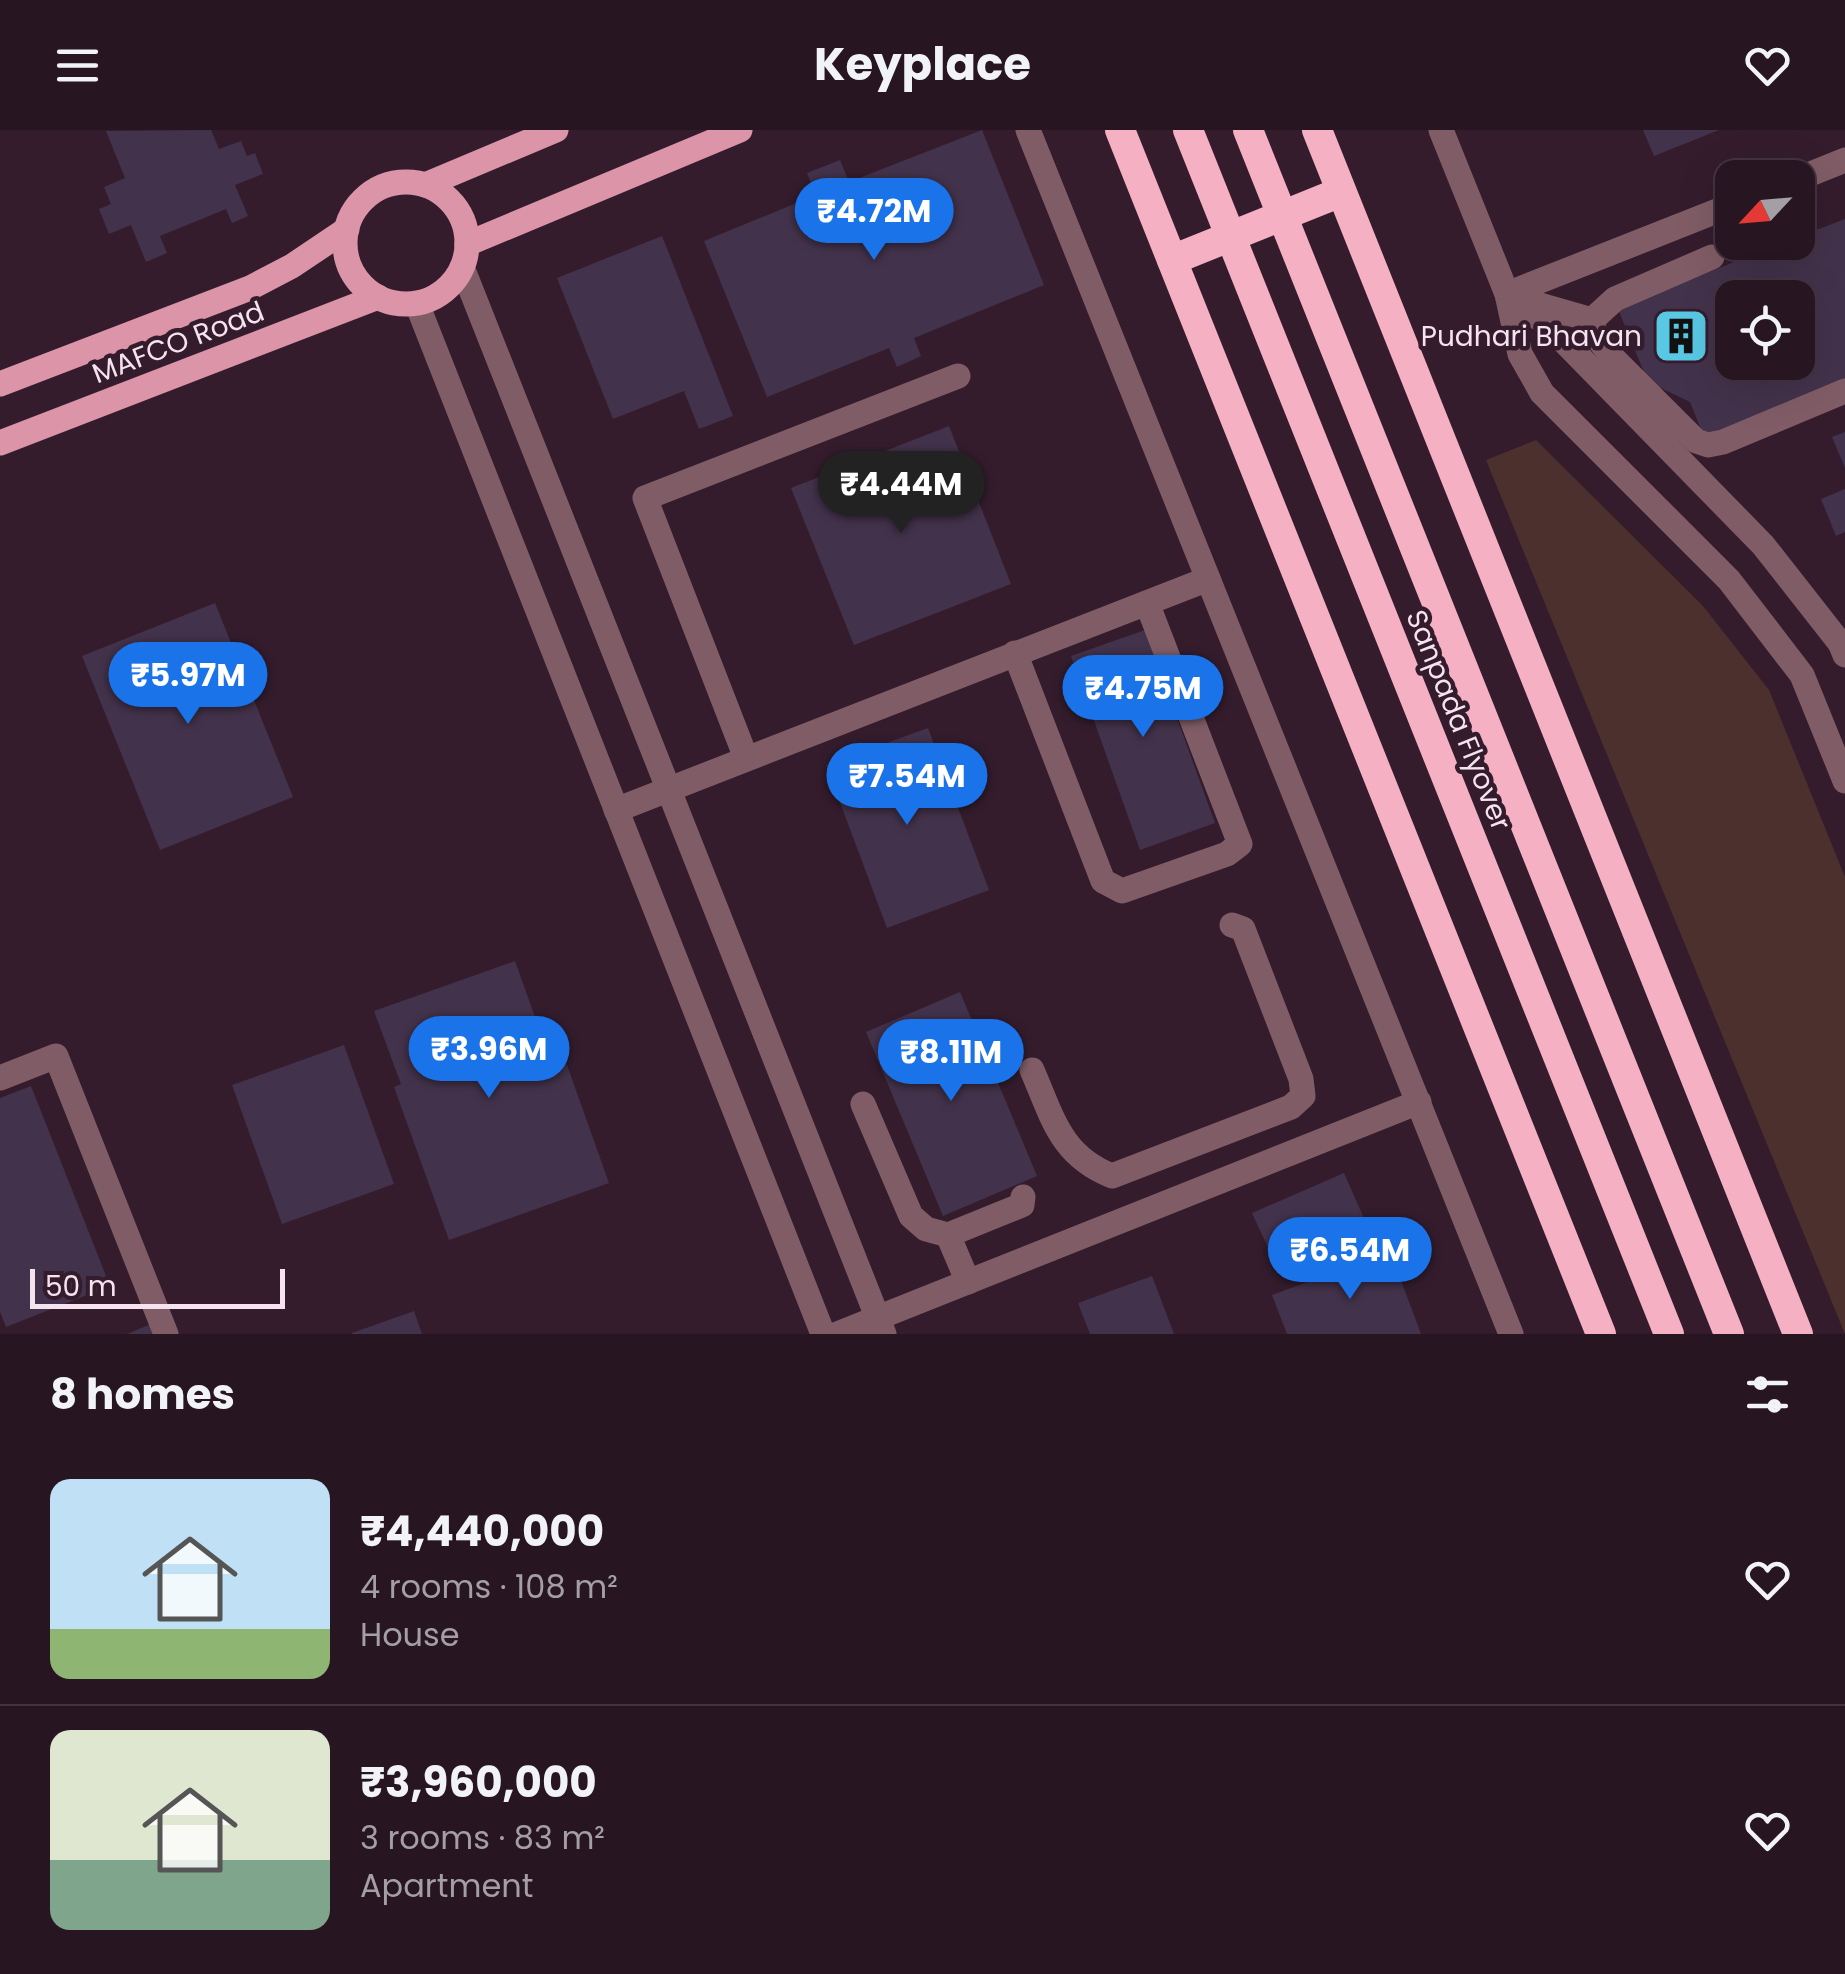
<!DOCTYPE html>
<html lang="en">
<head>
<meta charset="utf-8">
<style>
	body { margin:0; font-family:Poppins,sans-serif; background:#33222f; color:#f1f3f6; height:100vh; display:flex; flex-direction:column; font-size:38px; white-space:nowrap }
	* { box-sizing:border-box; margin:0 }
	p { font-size:32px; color:#a49fa5 }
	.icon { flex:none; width:55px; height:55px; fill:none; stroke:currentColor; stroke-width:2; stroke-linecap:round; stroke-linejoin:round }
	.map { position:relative; height:1204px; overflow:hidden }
	.side { display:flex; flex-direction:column; background:#271522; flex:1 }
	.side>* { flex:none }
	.needle { width:65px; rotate:244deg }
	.fabs { position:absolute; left:1715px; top:30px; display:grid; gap:20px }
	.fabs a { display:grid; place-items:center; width:100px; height:100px; border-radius:20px; background:#271522; box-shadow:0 10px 40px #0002,0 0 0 2px #433440; font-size:50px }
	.scale { position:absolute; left:30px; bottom:25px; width:255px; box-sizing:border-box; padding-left:10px; border:5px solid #f5e4ef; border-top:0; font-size:28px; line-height:35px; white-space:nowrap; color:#f5e4ef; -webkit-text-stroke:8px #341c2d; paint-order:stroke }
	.price { position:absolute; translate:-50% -85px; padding:0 22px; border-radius:35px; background:#1a73e8; color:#fff; font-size:32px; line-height:65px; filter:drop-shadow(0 2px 5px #0008) }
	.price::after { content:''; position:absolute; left:50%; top:60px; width:30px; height:22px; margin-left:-15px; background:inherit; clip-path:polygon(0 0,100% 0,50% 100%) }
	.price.selected { background:#222; color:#fff }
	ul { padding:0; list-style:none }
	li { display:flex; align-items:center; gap:30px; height:250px; padding:0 50px }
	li+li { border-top:2px solid #433440 }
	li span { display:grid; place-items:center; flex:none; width:280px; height:200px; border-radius:20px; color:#555 }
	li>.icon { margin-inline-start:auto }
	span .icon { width:120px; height:120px; fill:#fffc; stroke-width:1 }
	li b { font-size:42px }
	h2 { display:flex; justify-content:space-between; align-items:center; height:120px; padding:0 50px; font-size:42px }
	header { display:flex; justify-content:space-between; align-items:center; height:130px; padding:0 50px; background:#271522; font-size:45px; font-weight:700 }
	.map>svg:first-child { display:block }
</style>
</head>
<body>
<header><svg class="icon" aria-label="menu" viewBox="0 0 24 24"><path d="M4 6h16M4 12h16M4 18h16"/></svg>Keyplace<svg class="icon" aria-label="heart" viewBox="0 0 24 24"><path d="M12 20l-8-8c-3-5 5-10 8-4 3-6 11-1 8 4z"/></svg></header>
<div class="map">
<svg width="1845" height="1204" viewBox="0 0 1845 1204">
	<rect width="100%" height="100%" fill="#341c2d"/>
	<polygon fill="#4c302e" points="1536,310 1703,476 1769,560 1845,747 1845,1204 1486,330"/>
	<g fill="#43324b" fill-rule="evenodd">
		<polygon points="211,0 219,19 241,11 247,26 255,23 263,44 235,55 248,86 232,93 226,79 160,106 167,123 146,132 131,95 109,104 99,79 111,74 104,57 125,48 106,1"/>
		<polygon points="982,0 1044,155 914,208 921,226 897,237 889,218 767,267 704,111 816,65 807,43 840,30 849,52"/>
		<polygon points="1643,0 1719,0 1654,26"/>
		<path d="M1845 89V249L1704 307 1690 272 1648 252 1618 179 1783 112H1798V107ZM1732 168H1798V232H1732Z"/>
		<polygon points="662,106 733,286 699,299 684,261 613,289 557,148"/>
		<polygon points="949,296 1011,454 854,515 791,358"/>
		<polygon points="1845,302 1845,338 1832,307"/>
		<polygon points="1845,359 1845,402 1836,406 1821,369"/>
		<polygon points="215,473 293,667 160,720 82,526"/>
		<polygon points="1145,500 1215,693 1140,720 1071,526"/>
		<polygon points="928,598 989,760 887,798 826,635"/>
		<polygon points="515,831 539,898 552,893 609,1053 449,1110 394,957 401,954 374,881"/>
		<polygon points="960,862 1037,1046 943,1086 866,902"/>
		<polygon points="344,915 394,1054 282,1094 232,955"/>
		<polygon points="31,956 110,1156 6,1197 0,1182 0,968"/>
		<polygon points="1344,1043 1366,1093 1275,1133 1252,1083"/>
		<polygon points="1390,1121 1421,1204 1287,1204 1272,1165"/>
		<polygon points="1152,1146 1174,1204 1090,1204 1078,1173"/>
		<polygon points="414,1181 422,1204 352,1204 352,1203"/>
		<polygon points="151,1194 155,1204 127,1204"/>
	</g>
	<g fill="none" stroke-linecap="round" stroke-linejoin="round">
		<g stroke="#805d66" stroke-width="25">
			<polyline points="1028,0 1511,1204"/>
			<polyline points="1441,0 1507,164 1520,224 1542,263 1729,450 1802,545 1845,651"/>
			<polyline points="1798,49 1845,30"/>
			<polyline points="1712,127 1615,169 1592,190 1596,206 1614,229 1696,311 1708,315 1723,312 1845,261"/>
			<polyline points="462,137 884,1204"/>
			<polyline points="1507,164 1548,195 1763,415 1840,513 1845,525"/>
			<polyline points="1507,164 1732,75"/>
			<polyline points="1526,171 1592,190"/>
			<polyline points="417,174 823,1204"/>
			<polyline points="1015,523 1103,751 1122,761 1227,724 1240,714 1147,473"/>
			<polyline points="746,628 645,368 958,246"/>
			<polyline points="616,680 1208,449"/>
			<path d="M1032 940C1053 988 1060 1025 1112 1046L1291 977 1303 966 1301 949 1243 799 1232 795"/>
			<polyline points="0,948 56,926 166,1204"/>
			<polyline points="863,974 911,1086 926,1099 948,1105 968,1152"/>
			<polyline points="948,1105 1022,1075 1023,1067"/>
			<polyline points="837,1204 1419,972"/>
		</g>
		<g stroke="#db94a8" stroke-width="25">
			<circle cx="406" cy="113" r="61"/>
			<polyline points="425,55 556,0"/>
			<polyline points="467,114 740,0"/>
			<polyline points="0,254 250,158 292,136 347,99"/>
			<polyline points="0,313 378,167"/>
		</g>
		<g stroke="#f5b0c3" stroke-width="30">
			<polyline points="1120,0 1601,1204"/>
			<polyline points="1317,0 1798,1204"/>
			<polyline points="1172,130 1341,62"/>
		</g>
		<g stroke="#f5b0c3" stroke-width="30">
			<polyline points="1188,0 1669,1204"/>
			<polyline points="1248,0 1729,1204"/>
		</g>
	</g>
	<defs>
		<g id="building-square" transform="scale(2.875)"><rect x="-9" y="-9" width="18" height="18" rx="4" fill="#59c8e5" stroke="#341c2d"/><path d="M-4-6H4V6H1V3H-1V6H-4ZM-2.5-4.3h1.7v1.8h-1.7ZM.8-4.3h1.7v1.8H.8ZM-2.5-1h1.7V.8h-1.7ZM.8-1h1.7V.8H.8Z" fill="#111"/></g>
	</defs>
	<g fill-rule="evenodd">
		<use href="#building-square" x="1681" y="206"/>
	</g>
	<g text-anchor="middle" stroke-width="9" stroke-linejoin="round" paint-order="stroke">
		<g font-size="28" fill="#f5e4ef" stroke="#341c2d" text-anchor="end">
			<text x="1642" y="216">Pudhari Bhavan</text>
		</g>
		<g font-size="28" fill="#f5e4ef" stroke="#341c2d">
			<text transform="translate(178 212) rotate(-21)" y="10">MAFCO Road</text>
			<text transform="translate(1459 590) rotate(68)" y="10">Sanpada Flyover</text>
		</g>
	</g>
</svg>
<div class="fabs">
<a><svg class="needle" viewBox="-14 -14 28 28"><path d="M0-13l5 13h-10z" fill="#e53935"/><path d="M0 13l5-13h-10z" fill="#a49fa5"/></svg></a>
<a><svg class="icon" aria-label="locate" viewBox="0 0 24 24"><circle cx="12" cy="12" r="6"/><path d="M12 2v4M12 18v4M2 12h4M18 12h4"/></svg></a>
</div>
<div class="scale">50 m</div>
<b class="price" style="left:874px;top:133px">₹4.72M</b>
<b class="price selected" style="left:901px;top:406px">₹4.44M</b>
<b class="price" style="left:188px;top:597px">₹5.97M</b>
<b class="price" style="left:1143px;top:610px">₹4.75M</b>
<b class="price" style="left:907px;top:698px">₹7.54M</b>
<b class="price" style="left:489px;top:971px">₹3.96M</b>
<b class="price" style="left:951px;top:974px">₹8.11M</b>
<b class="price" style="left:1350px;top:1172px">₹6.54M</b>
</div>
<section class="side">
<h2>8 homes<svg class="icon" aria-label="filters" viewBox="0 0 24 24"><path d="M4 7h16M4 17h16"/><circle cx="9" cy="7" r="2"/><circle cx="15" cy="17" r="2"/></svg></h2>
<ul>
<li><span style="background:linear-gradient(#bfe0f5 75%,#8fb573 0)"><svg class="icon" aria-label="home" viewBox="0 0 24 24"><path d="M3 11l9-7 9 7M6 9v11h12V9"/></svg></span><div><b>₹4,440,000</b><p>4 rooms · 108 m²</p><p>House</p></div><svg class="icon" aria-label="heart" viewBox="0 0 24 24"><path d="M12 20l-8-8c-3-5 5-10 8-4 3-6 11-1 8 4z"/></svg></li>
<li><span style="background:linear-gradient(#dfe7d0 65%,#7fa58c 0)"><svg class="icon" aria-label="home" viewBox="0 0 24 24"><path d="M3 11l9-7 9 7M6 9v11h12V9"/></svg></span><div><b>₹3,960,000</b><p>3 rooms · 83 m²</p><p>Apartment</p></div><svg class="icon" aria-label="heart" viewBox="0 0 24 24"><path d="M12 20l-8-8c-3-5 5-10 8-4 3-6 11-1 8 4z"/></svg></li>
</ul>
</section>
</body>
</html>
